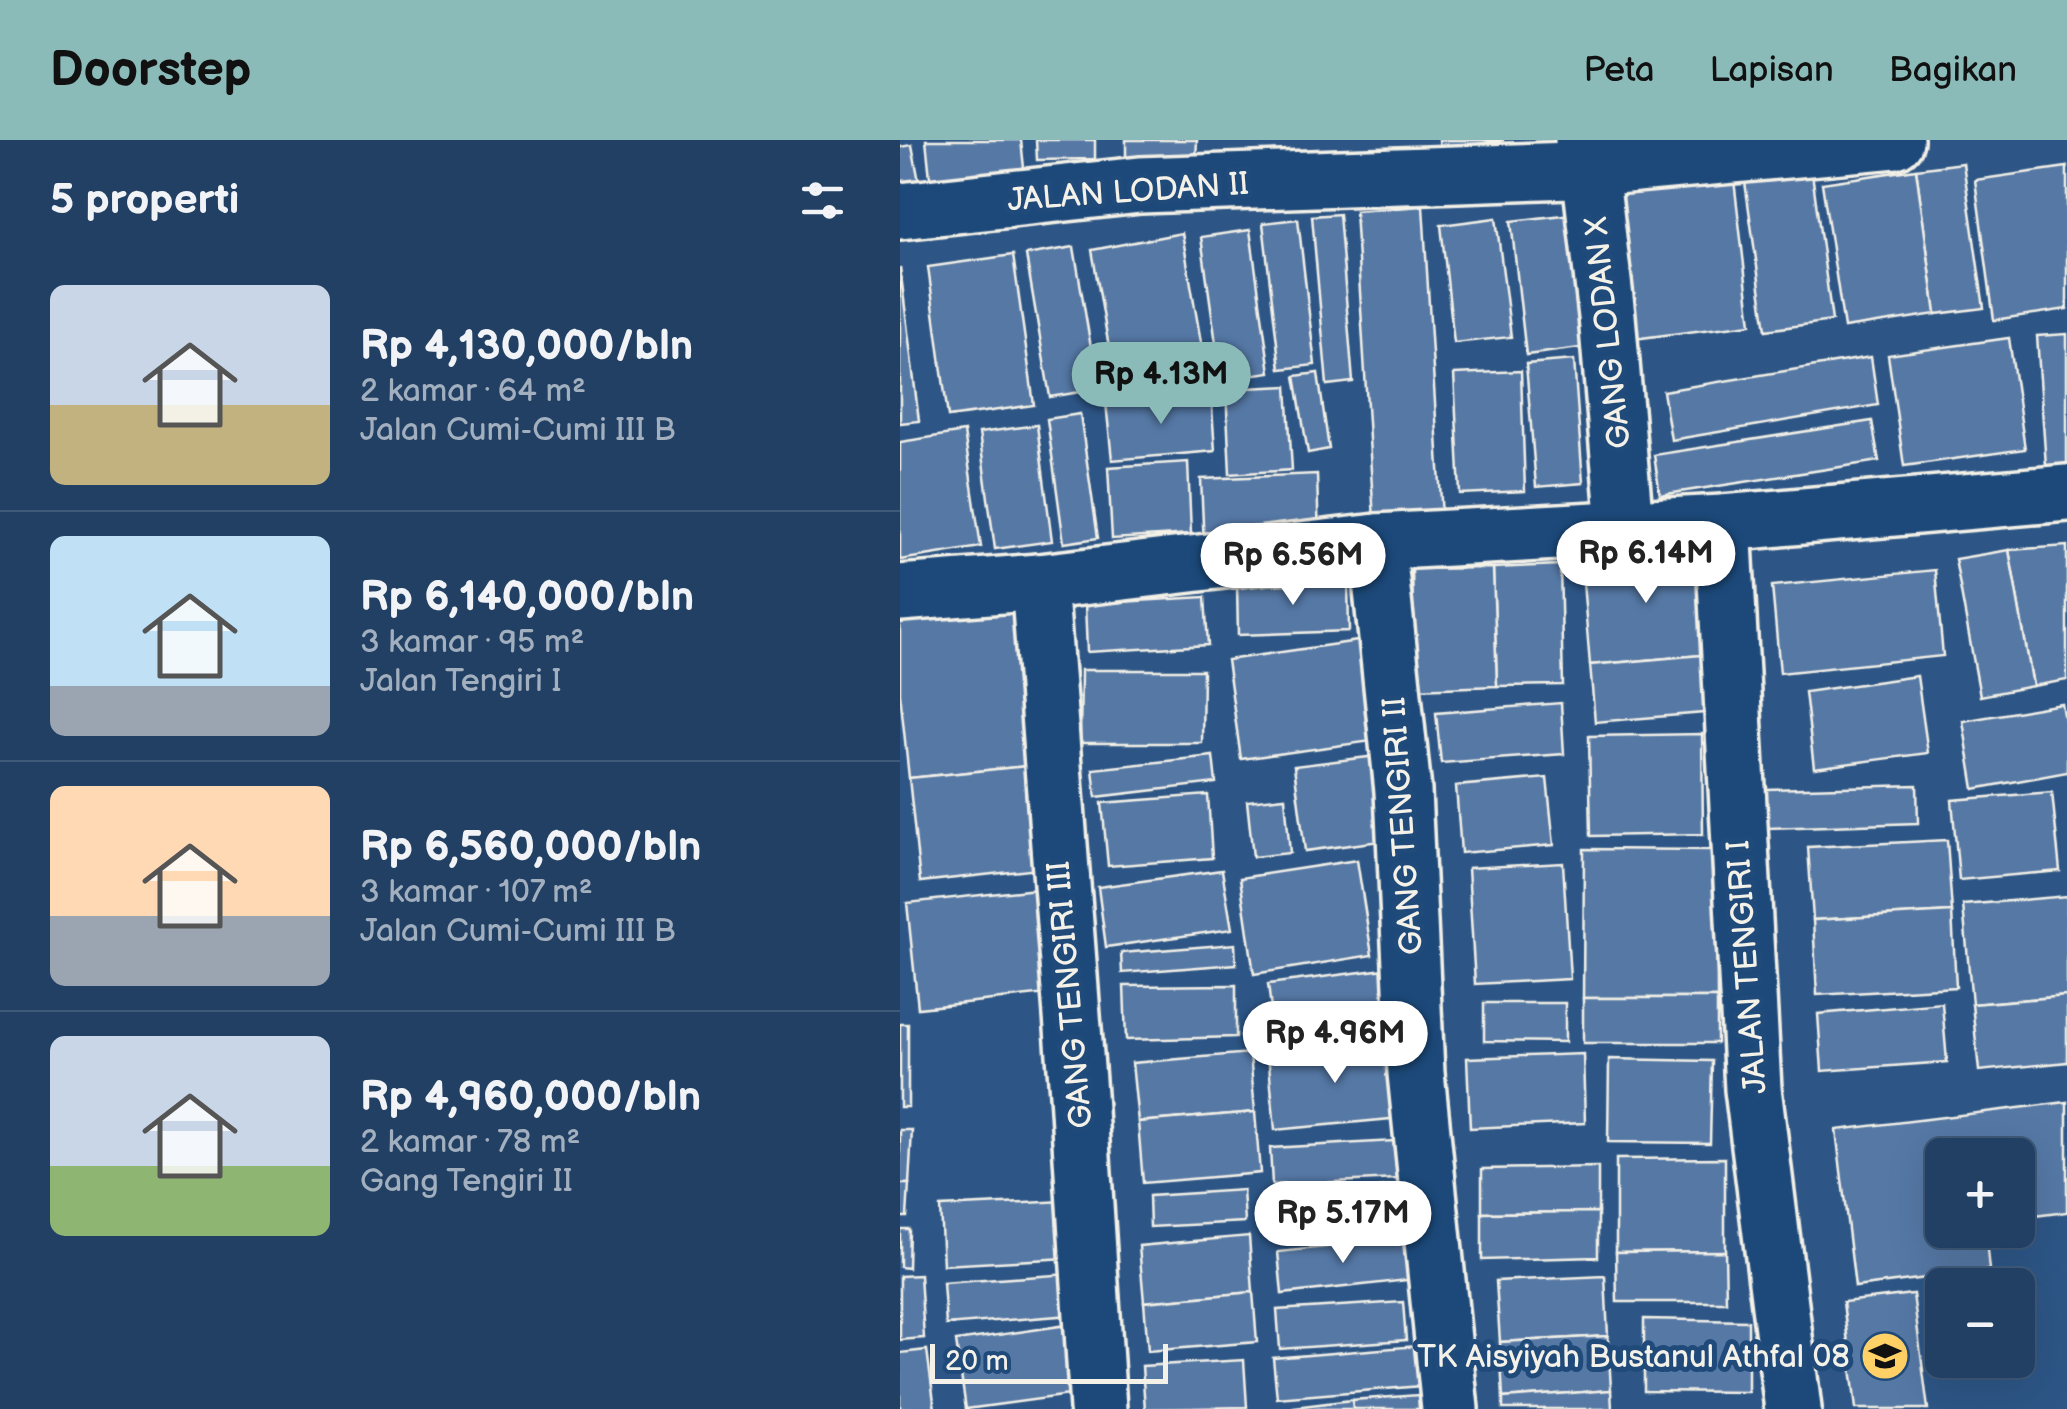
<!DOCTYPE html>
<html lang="id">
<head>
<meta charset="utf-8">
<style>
	body { margin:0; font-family:"Balsamiq Sans",sans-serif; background:#2e4b6d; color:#f1f3f6; height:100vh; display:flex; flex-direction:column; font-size:38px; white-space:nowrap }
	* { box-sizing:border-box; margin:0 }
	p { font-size:32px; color:#a2afbf }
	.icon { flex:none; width:55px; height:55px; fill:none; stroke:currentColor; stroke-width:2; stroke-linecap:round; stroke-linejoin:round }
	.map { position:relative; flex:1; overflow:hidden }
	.drawer { display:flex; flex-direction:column; background:#224064; width:900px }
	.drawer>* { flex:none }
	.buttons { position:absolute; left:1025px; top:998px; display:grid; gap:20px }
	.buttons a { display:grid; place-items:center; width:110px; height:110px; border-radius:15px; background:#224064; box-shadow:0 10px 40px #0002,0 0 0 2px #3f5978; font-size:50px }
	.scale { position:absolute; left:30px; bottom:25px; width:238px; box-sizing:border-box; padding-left:10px; border:5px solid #f4f1e8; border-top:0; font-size:28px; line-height:35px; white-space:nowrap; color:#f4f1e8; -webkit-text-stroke:8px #1f4a7a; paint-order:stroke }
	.price { position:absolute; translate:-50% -85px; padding:0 22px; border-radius:35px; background:#fff; color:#222; font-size:32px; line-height:65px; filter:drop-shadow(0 2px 5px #0008) }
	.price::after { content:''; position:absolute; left:50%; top:60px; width:30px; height:22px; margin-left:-15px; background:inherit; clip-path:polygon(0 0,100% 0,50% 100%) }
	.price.current { background:#8bbbb9; color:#111 }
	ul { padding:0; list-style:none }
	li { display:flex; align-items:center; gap:30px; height:250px; padding:0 50px }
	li+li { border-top:2px solid #3f5978 }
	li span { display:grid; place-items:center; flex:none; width:280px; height:200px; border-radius:15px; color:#555 }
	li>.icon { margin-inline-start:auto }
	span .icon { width:120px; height:120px; fill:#fffc; stroke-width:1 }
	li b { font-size:42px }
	h2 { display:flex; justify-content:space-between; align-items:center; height:120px; padding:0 50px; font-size:42px }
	header { display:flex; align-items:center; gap:60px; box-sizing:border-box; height:140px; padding:0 50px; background:#8bbbb9; color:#111 }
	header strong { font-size:48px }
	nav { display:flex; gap:55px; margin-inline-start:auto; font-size:35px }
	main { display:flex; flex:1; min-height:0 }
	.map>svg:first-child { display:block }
</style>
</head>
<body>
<header>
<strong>Doorstep</strong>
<nav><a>Peta</a><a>Lapisan</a><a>Bagikan</a></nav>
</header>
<main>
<section class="drawer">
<h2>5 properti<svg class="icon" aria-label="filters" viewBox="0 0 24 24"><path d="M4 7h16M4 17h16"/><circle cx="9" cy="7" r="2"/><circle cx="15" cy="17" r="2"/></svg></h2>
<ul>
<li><span style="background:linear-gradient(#c9d6e8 60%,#c2b280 0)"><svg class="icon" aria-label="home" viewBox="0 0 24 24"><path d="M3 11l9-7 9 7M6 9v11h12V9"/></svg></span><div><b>Rp 4,130,000/bln</b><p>2 kamar · 64 m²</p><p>Jalan Cumi-Cumi III B</p></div></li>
<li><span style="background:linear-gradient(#bfe0f5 75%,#9aa5b1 0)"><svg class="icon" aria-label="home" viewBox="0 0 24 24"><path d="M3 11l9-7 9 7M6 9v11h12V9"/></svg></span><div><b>Rp 6,140,000/bln</b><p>3 kamar · 95 m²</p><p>Jalan Tengiri I</p></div></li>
<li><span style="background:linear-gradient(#ffd9b3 65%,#9aa5b1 0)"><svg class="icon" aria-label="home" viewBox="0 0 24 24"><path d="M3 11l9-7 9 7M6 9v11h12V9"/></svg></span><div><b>Rp 6,560,000/bln</b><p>3 kamar · 107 m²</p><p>Jalan Cumi-Cumi III B</p></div></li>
<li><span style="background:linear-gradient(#c9d6e8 65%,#8fb573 0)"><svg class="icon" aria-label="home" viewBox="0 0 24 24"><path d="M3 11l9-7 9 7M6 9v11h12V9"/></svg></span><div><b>Rp 4,960,000/bln</b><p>2 kamar · 78 m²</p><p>Gang Tengiri II</p></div></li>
</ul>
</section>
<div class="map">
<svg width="1167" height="1269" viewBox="0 0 1167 1269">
	<rect width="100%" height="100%" fill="#2d5686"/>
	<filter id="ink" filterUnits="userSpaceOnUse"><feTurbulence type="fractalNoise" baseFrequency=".01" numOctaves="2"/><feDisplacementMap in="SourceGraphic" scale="20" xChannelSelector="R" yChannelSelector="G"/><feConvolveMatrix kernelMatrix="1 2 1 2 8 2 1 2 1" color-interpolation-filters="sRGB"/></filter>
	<g filter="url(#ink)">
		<g fill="#5578a5" stroke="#f4f1e8" stroke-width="2.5">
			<polygon points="26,0 121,0 125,37 31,47"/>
			<polygon points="136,0 195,0 195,19 137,20"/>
			<polygon points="226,0 297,0 296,18 226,19"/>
			<polygon points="539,0 604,0 540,10"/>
			<polygon points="12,5 22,57 0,61 0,7"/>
			<polygon points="910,18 932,181 866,190 843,28"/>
			<polygon points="1063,23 1084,168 1036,174 1016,29"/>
			<polygon points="1167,27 1167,169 1094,180 1075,40"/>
			<polygon points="1016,29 1036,174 944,188 922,43"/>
			<polygon points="834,40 851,184 733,199 716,55"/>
			<polygon points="523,66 542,377 474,380 455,71"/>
			<polygon points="439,74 453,242 427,245 412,76"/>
			<polygon points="673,74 688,207 626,215 611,81"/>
			<polygon points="596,78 611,197 554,203 541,85"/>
			<polygon points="398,79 415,225 380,229 363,83"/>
			<polygon points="350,90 370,232 321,239 301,97"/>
			<polygon points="282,93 305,225 215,242 192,110"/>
			<polygon points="174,107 198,249 150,257 126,115"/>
			<polygon points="113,115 134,265 48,277 28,127"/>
			<polygon points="0,127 19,281 0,283"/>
			<polygon points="1167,194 1167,325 1146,326 1137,196"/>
			<polygon points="1109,198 1125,309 1004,326 988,215"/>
			<polygon points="971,217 978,265 771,300 763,251"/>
			<polygon points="674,220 683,343 636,347 626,224"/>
			<polygon points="621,231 625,351 560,354 554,234"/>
			<polygon points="418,233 429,309 408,313 395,236"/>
			<polygon points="387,246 392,330 330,334 326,249"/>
			<polygon points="311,254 315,311 212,320 206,263"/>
			<polygon points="180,274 198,398 164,403 147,279"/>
			<polygon points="972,281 979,321 760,355 754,315"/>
			<polygon points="137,285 152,401 95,409 79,293"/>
			<polygon points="64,292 81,407 0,420 0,302"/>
			<polygon points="288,322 291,394 212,399 208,327"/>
			<polygon points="417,334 419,402 304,407 301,339"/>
			<polygon points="1167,406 1167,540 1133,546 1109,410"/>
			<polygon points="803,408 812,514 690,525 681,419"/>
			<polygon points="1109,410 1133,546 1080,556 1055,419"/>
			<polygon points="660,425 663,545 597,546 593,428"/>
			<polygon points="593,428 597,546 515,549 512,429"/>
			<polygon points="1035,430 1043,516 880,533 872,446"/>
			<polygon points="448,442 449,491 338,495 337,446"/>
			<polygon points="119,456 137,625 9,638 0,553 0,469"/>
			<polygon points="305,457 308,505 187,512 185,464"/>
			<polygon points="458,501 472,601 341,619 327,520"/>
			<polygon points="812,514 816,572 695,582 690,525"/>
			<polygon points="181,530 303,530 302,603 180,603"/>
			<polygon points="1017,536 1028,613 914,628 905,552"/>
			<polygon points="661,563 664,614 541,623 536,573"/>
			<polygon points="1162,564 1167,592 1167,632 1074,649 1063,581"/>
			<polygon points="802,594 803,694 691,696 689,596"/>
			<polygon points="485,615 495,699 405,711 394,626"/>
			<polygon points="313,616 316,643 196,657 193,629"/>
			<polygon points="137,625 148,728 20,742 9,638"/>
			<polygon points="647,638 654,705 561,713 556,646"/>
			<polygon points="1017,645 1018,683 867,688 866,649"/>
			<polygon points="1152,652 1160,731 1059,740 1052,660"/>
			<polygon points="308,655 312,718 208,726 202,663"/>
			<polygon points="385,657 390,713 353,717 347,661"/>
			<polygon points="1047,700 1052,772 913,780 908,707"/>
			<polygon points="684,709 816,710 817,858 683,858"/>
			<polygon points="457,720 472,815 354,834 340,738"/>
			<polygon points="663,723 670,839 575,844 568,728"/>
			<polygon points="322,730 332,789 206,807 198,747"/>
			<polygon points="146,748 157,853 18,868 7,763"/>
			<polygon points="1167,756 1167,856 1072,864 1063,765"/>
			<polygon points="1052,772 1056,847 917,855 913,780"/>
			<polygon points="335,804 336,824 222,833 221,813"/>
			<polygon points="485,829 491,879 374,894 368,844"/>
			<polygon points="336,845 336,897 226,900 224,846"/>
			<polygon points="1167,856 1167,922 1079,931 1072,864"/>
			<rect x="683" y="858" width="134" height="45"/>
			<polygon points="584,863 665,863 665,902 584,901"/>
			<polygon points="1042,863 1047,922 922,931 918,874"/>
			<rect x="0" y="884" width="8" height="83"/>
			<polygon points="495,902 501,978 375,990 368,913"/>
			<polygon points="350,913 355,972 238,982 232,923"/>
			<polygon points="683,914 685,983 570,988 567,918"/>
			<polygon points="709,919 812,921 810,1003 708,1002"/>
			<polygon points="1167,962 1167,1072 1118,1078 1118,1015 1042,1015 1042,1090 1085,1090 1089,1130 955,1147 936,990"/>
			<polygon points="355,972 360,1033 243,1043 238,982"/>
			<polygon points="0,990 12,990 9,1044 0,1044"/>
			<polygon points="494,1001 497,1039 372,1045 370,1008"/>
			<polygon points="825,1018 825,1111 716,1112 716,1019"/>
			<polygon points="698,1027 698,1072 582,1073 582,1029"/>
			<polygon points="0,1044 9,1044 7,1077 0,1077"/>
			<polygon points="498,1045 504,1082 379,1099 374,1064"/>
			<polygon points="343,1050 345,1082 250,1087 249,1056"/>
			<polygon points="165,1061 167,1118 43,1125 40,1067"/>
			<polygon points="698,1072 698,1117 582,1120 582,1073"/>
			<polygon points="0,1089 9,1089 8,1128 0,1127"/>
			<polygon points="349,1096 353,1152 244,1162 239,1106"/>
			<polygon points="503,1099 508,1140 382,1154 378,1112"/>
			<polygon points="825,1111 826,1162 717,1162 716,1112"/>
			<polygon points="169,1134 171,1175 46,1185 43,1143"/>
			<polygon points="20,1135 24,1198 0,1200 0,1136"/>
			<polygon points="705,1136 708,1196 600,1202 596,1141"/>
			<polygon points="353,1152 357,1202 248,1211 244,1162"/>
			<polygon points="1013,1154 1028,1269 956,1269 943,1162"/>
			<polygon points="503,1162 506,1200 380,1209 377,1170"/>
			<polygon points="744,1179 848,1181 848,1252 744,1251"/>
			<polygon points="167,1185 177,1254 66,1269 56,1201"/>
			<polygon points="708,1196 711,1250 603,1258 600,1202"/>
			<polygon points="517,1206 521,1246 377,1258 373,1218"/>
			<polygon points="27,1210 35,1269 0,1269 0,1213"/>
			<polygon points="344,1220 347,1267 245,1269 242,1226"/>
			<polygon points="711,1250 712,1269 603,1269 603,1258"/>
			<polygon points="518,1255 519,1269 453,1269 452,1260"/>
			<polygon points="452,1260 453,1269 395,1269 394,1267"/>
		</g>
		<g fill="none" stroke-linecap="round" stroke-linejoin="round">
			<g stroke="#f4f1e8" stroke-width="62">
				<g id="street">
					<polyline points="683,0 690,29 707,176 725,386"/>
					<polyline points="0,71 240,45 672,30 995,0"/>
					<polyline points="823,383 853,949 893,1269"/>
					<polyline points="477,402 503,651 516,933 550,1269"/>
					<polyline points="139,442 178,954 198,1269"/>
					<polyline points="0,453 139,442 477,402 823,383 1167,353"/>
				</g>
			</g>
			<use href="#street" stroke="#1f4a7a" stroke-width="55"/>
		</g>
	</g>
	<defs>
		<g id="school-disc" transform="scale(2.5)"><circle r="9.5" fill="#ffd166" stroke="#1f4a7a"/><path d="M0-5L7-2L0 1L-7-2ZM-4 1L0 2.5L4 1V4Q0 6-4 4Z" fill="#111"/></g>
	</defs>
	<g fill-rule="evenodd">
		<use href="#school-disc" x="985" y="1216"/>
	</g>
	<g text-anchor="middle" stroke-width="10" stroke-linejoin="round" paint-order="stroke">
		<g font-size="32" fill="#f4f1e8" stroke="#1f4a7a">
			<text transform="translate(228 51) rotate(-4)" y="11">JALAN LODAN II</text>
			<text transform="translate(707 193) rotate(-96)" y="11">GANG LODAN X</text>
			<text transform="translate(502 686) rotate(-94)" y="11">GANG TENGIRI II</text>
			<text transform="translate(846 827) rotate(-94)" y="11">JALAN TENGIRI I</text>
			<text transform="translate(169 855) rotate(-95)" y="11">GANG TENGIRI III</text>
		</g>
		<g font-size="32" fill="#f4f1e8" stroke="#1f4a7a" text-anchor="end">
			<text x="950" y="1227">TK Aisyiyah Bustanul Athfal 08</text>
		</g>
	</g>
</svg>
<div class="buttons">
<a>+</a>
<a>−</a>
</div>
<div class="scale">20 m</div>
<b class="price current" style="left:261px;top:287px">Rp 4.13M</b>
<b class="price" style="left:746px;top:466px">Rp 6.14M</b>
<b class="price" style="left:393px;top:468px">Rp 6.56M</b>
<b class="price" style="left:435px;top:946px">Rp 4.96M</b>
<b class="price" style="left:443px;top:1126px">Rp 5.17M</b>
</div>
</main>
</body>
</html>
